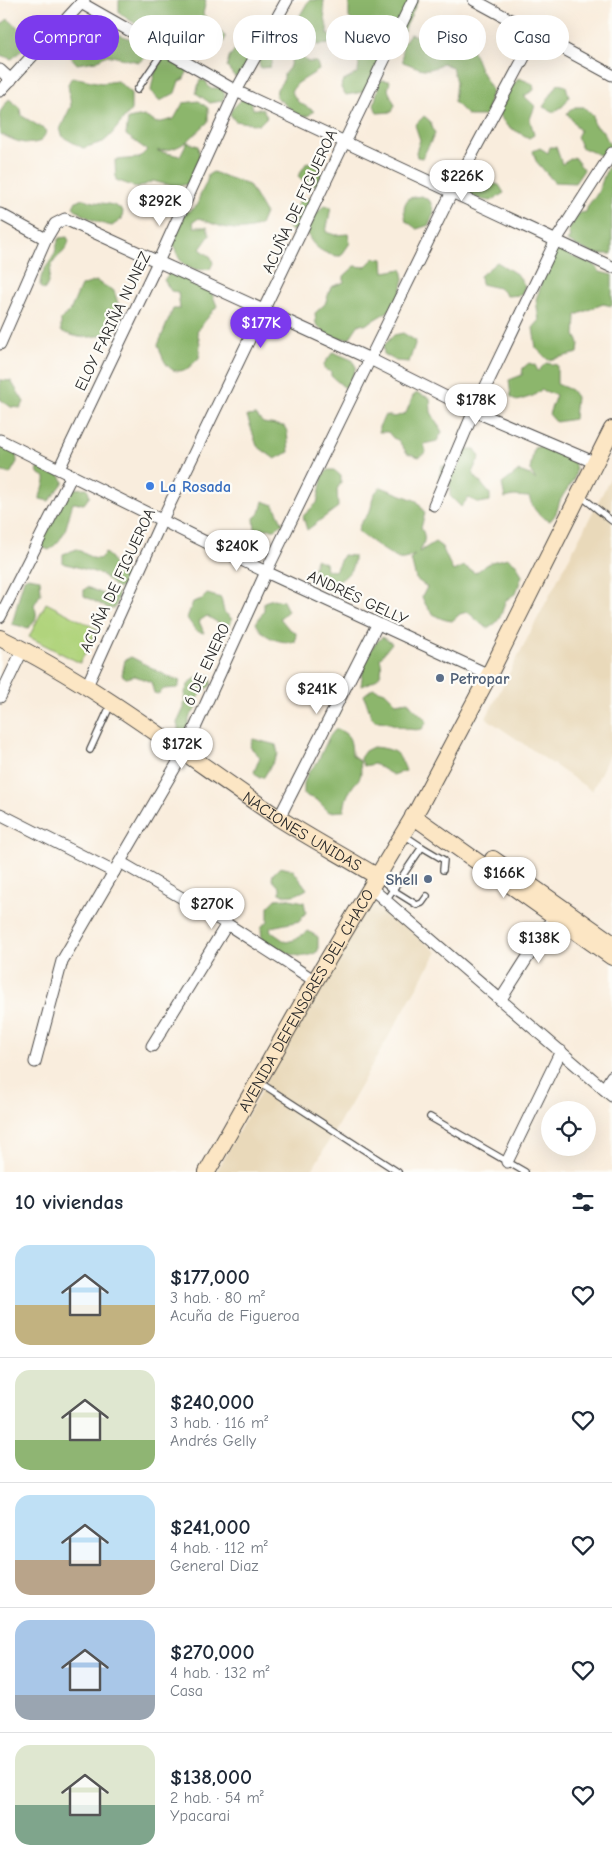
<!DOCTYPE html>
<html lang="es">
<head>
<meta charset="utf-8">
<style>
	body { margin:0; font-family:"Comic Neue",sans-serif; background:#f6f6f7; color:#1f2937; height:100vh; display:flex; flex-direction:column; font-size:19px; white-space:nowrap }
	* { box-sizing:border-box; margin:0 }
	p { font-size:16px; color:#747a83 }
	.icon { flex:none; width:28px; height:28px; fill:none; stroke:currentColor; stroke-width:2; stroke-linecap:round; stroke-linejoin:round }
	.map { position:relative; height:1172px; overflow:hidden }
	.sheet { display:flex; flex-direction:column; background:#fff; flex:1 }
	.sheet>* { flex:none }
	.top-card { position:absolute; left:15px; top:15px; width:582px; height:45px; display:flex; gap:10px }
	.fabs { position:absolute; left:541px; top:1101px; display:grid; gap:10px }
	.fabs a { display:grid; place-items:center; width:55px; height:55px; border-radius:50%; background:#fff; box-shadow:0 5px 20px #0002; font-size:25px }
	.price { position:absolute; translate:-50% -42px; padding:0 11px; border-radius:18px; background:#fff; color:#222; font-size:16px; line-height:32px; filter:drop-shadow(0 1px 2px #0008) }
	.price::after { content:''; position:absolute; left:50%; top:30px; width:15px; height:11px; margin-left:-8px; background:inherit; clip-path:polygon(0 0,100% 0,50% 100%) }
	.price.active { background:#7c3aed; color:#fff }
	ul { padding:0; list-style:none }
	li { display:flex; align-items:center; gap:15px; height:125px; padding:0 15px }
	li+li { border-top:1px solid #e0e1e3 }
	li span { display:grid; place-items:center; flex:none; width:140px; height:100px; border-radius:15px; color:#555 }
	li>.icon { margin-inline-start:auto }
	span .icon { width:60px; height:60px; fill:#fffc; stroke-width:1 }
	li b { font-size:21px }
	h2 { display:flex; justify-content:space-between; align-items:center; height:60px; padding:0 15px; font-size:21px }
	.pill { padding:0 18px; border-radius:22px; background:#fff; box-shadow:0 5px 20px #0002; font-size:18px; line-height:45px }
	.pill.active { background:#7c3aed; color:#fff }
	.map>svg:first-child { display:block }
</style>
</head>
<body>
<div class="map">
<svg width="612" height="1172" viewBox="0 0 612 1172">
	<rect width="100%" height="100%" fill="#fdfcf7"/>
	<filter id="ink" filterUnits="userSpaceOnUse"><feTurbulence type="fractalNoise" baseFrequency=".02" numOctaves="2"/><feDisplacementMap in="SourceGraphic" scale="10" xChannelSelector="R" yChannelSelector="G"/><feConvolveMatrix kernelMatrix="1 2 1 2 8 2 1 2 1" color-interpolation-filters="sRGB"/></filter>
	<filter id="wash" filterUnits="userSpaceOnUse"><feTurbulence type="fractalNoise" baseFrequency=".0096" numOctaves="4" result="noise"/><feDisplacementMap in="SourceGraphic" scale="20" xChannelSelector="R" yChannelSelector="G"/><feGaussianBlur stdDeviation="1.12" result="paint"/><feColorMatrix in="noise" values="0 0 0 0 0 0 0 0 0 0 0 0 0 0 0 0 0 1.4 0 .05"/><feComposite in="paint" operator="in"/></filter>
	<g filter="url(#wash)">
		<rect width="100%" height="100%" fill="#f9eddd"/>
		<g fill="#e9d9ba">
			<polygon points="612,475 612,749 592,791 486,718"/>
			<polygon points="369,897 437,952 311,1172 216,1172"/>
		</g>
		<polygon fill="#b1d47d" stroke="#6e8054" points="46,603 97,629 80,663 29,637"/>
		<g fill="#8cb66c" stroke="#5c704c">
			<polygon points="119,0 206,0 203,14 226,37 222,45 200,58 183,55 119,13"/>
			<path d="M309 0H324C322 12 327 22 328 35L335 39 332 44 317 45 297 27 296 22Z"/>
			<polygon points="352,0 418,0 404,31 395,35 372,25 360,26 349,18 349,4"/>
			<polygon points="83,14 110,31 136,41 150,54 139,62 107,55 96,61 77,64 60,44 58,33 68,20"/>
			<polygon points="8,19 27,35 28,44 12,59 0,55 0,25"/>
			<polygon points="280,21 284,22 288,32 273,57 270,67 260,68 258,57"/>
			<path d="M352 31H356C364 39 369 47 378 53L381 64 363 92 346 95 341 88 342 82 358 72 359 64 342 45Z"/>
			<polygon points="251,33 256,37 256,47 245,72 235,77 227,67 229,57 247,34"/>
			<path d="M410 34 414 35 424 43 434 42 439 37 469 41 479 67 492 91 486 116H468L454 102 456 82 452 67 442 63C427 74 420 68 403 62L402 45Z"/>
			<path d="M166 52 190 67 183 80 179 81 175 93 160 101 151 91C153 75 157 65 166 52Z"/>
			<polygon points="299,55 308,62 317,62 319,70 298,83 291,91 298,102 314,111 308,116 299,116 276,97 277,89 284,79 284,74 289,68 292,59"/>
			<polygon points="72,77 102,83 117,81 131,92 131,110 110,136 103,142 83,148 63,137 60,129 71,106 68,84"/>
			<polygon points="519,78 533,84 534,90 524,96 535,106 530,119 534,135 529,138 507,126 494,108"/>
			<polygon points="200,80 206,81 209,88 221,88 225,95 222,101 210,103 196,93"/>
			<polygon points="380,80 390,81 388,90 395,105 392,112 377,113 374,105"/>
			<polygon points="558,84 566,86 569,97 563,106 554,112 543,107"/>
			<polygon points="243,98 251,100 253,109 263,109 267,117 259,125 235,121 230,114 232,109"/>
			<path d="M9 99 19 107 22 116 47 131 41 141C26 147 14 140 0 134V112Z"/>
			<path d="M199 101 208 108V122C189 139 183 150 157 151L180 156 187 142 198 146C206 186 187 191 153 181L138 188 116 180 115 160 139 158 147 150 126 135 128 119 144 116 157 123 174 119 183 103Z"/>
			<polygon points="575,107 584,107 593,116 594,125 603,131 611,147 609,152 599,155 581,147 577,137 580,131 567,113"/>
			<polygon points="424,116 430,121 435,134 422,158 417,157 416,152 420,140 415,125"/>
			<polygon points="550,147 556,147 562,164 574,157 584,170 575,183 554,182 536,161 533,151 540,148 548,153"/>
			<polygon points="307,162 315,164 322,174 318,183 310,187 298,176"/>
			<path d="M612 162V254H594L567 241 570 237 568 230 579 213 586 212C589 200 594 201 598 192 604 180 602 175 612 162Z"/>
			<path d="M213 172 249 185 265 213 260 225C240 234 218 227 199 218L193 222 194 227H207L210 235 200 249 211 257 213 263 210 269C182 273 179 261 171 237L183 215 198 205C198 193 207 187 208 175Z"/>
			<path d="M464 177 481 191 489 190 495 184 499 185 504 193 491 201C476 199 463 197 458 180Z"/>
			<path d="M422 196 430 201 434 212 429 225 417 229 406 221C404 211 402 206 409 198Z"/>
			<polygon points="314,198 303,227 292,231 287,226 288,214 296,208 300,199"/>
			<path d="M84 199C98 205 113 201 123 211L122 219 112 226C97 223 84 217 73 207L76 201Z"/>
			<path d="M325 205 331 207 326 232 335 235 348 234 350 243 341 256C328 257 306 245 308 228 310 218 318 211 325 205Z"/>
			<path d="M67 237 69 241C64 256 59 253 53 263 48 271 51 282 44 290L40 287C40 272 46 268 53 257 56 252 57 243 59 238Z"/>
			<polygon points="558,246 573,257 594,264 600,272 612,275 612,306 603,304 576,315 575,335 579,343 578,353 548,360 536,348 533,328 539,321 536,299 541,286 539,273"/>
			<polygon points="374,258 383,259 384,272 402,269 404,279 397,306 365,325 359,324 349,339 329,337 316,324 315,313 325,304 331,287 344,282 344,276 355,266 365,267"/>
			<polygon points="497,262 518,275 525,286 521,295 507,296 499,288 481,284 480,276"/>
			<path d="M171 271 211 291 217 306 197 331 200 344 199 358C195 361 191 366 187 369 168 377 163 359 158 345L173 309H180L178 292 171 291 164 280Z"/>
			<path d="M96 281 114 291 122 315 114 332C95 338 79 340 61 331V319L70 311 81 286Z"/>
			<polygon points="403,333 416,341 409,362 396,361 384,354 383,346 394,335"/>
			<polygon points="333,352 352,360 356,367 349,386 345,388 331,376 331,372 324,369 324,364"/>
			<polygon points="529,363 535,365 538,371 546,363 557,365 557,384 571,390 576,397 574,419 556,422 549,414 556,395 541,390 533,396 517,401 511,397 509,380 522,375 523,368"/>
			<polygon points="0,380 11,381 24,402 21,408 11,407 0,399"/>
			<polygon points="417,393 430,398 431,412 442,432 437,441 424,444 426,452 419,457 407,453 398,440 393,438 388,432 379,432 379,427 385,415 395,417 406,413 413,396"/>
			<polygon points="256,415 263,423 284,426 287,431 289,452 275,459 257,446 247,416"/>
			<path d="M541 446C556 448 581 455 575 476 573 483 566 490 562 497 556 507 560 511 550 521 538 516 533 509 529 497L514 496 505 498 502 484 519 471 530 475 536 480 530 470 534 448Z"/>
			<polygon points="0,448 16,451 17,462 10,474 0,471"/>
			<polygon points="464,449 475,449 480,457 473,470 474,475 490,494 490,501 479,503 468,498 461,507 450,496 450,484 439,476 442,466 456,469 460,465"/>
			<path d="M54 467 64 482 49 501 40 499C40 491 46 486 45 477L38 473 37 469Z"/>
			<polygon points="328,470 334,470 341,476 341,483 337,489 338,507 307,530 303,516 317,503 323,475"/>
			<path d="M381 487 417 501 425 513 421 528C427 537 424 544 419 552L435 542 442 547 453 571 464 566 475 573 491 562 508 558 517 565 522 576 516 593 505 601C502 613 500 623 488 628 480 625 474 616 467 612L460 614 452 621C436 619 428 612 422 597L427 587 416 579 411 559 415 555C410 557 404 560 399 559 395 558 361 535 358 531 359 523 363 521 368 514 375 504 368 497 381 487Z"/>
			<path d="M87 488 90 496 84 504 73 503C66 523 68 536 49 550L44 548 38 538 71 489Z"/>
			<polygon points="263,501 274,505 283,524 275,529 255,529 254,518 260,513"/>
			<polygon points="77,549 92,558 99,559 105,553 111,558 116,569 127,575 127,584 118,589 101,574 63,563 63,554"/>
			<path d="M343 555 354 556C355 571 343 581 329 585L312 575 316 559 325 563 326 570 335 571Z"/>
			<path d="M28 577 40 579 41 593 34 605C38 616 37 621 28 628L12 624C17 609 19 594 24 579Z"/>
			<polygon points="87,587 108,596 117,592 118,596 115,608 110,609 84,596 84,590"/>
			<polygon points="207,594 221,598 224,612 232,619 230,625 220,624 207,616 199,621 204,633 196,631 187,618 193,602 202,599"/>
			<path d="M273 599 283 601 288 611 280 618 288 628 296 633 295 642C279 643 263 638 256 623L264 611V602Z"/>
			<path d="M382 637 392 643 380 658C385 675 378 681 361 686 364 662 364 654 382 637Z"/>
			<path d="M131 657C148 665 162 675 180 681L178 688 164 689 158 694 154 693 151 682 135 676 126 678 122 675 125 660Z"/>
			<polygon points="202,674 211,675 211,685 197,698 198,707 190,716 186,732 179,732 177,723 184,708 185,692 189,683"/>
			<path d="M373 688 385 692 396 703 408 701C413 710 421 713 427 722L422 729C406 733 391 720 375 721L371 716 364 695Z"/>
			<path d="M336 729C351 734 351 740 352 755L360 761C363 783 358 776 350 791 346 796 345 805 344 811L329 812 317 800 304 795V783L308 773 318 761 329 737Z"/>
			<polygon points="253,739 276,745 278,754 264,777 259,778 254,772 260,757 250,747"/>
			<path d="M373 747C394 749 399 751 406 771L393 775 374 764 364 766 360 758 365 751Z"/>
			<path d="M280 867 293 870 307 889C299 894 289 898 280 893V888L272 879 273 874Z"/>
			<path d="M285 898 304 902 306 912 300 921 271 927 270 931 286 942 294 940 308 931 318 937V951C302 964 278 949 262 942L261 927 268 921V907L276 899Z"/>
		</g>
	</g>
	<g filter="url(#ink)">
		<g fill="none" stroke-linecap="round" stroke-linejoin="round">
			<g stroke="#4a4846" stroke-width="8">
				<g id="lane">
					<polyline points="137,90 164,50"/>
					<polyline points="581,496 612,521"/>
					<polyline points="90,750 111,704"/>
					<polyline points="422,847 444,860 443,870"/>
					<polyline points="380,878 393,890 417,905 422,903 427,896"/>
					<polyline points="386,900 422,847 404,835"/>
					<polyline points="259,1082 398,1172"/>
					<polyline points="430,1117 525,1172"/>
				</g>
			</g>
			<g stroke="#4a4846" stroke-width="13">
				<g id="street">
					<polyline points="474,0 612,75"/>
					<polyline points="81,3 236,91 612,267"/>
					<polyline points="0,70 11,80"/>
					<polyline points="0,91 84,0"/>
					<polyline points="0,214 46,239"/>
					<polyline points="0,344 46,239 55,224 65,219 370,359 474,411 596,463"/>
					<polyline points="0,440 266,572 489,675"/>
					<polyline points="59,469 158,262 236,91 287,0"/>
					<polyline points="434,505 474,411 556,240 612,153"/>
					<polyline points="0,617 72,475"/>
					<polyline points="86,688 162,520 413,0"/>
					<polyline points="0,697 23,649"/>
					<polyline points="0,814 114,872"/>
					<polyline points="279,818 377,625"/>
					<polyline points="120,862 227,924 315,981"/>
					<polyline points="371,888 612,1096"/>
					<polyline points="501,999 554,916"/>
					<polyline points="152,1046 227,924"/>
					<polyline points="35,1062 62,961 184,752 266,572 370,359 452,192 536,35"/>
					<polyline points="604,1089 612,1076"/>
					<polyline points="507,1162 561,1051"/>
				</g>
			</g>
			<g stroke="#4a4846" stroke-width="18">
				<g id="secondary">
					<path id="s1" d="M0 638C98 686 187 756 277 817 310 838 345 857 378 877"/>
					<polyline points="413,816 612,957"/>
					<polyline points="493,859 612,943"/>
					<path id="s2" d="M207 1172 315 981 419 807 489 675 612 429"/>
				</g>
			</g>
			<use href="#lane" stroke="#fff" stroke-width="5.5"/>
			<use href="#street" stroke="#fff" stroke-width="11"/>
			<use href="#secondary" stroke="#fce6c4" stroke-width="16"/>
		</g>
	</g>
	<circle fill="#3f7fe0" stroke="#fdfcf7" stroke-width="2" cx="150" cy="486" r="5"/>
	<g fill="#5c6f8a" stroke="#fdfcf7" stroke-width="2">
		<circle cx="440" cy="678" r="5"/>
		<circle cx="428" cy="879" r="5"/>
	</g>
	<g text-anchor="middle" stroke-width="4.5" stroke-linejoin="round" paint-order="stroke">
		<g font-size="16" fill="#2b2b2b" stroke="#fdfcf7">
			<text transform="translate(299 201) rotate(-65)" y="6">ACUÑA DE FIGUEROA</text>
			<text transform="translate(112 321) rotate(-64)" y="6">ELOY FARIÑA NUNEZ</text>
			<text transform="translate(117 580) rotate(-65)" y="6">ACUÑA DE FIGUEROA</text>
			<text transform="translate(358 597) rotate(25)" y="6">ANDRÉS GELLY</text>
			<text transform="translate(206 664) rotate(-65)" y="6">6 DE ENERO</text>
			<text dy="6" stroke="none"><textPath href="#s1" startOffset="359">NACIONES UNIDAS</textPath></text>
			<text dy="6" stroke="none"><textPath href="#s2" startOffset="198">AVENIDA DEFENSORES DEL CHACO</textPath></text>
		</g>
		<g font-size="16" font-weight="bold" fill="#366cbe" stroke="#fdfcf7" text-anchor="start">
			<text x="160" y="492">La Rosada</text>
		</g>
		<g font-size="16" font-weight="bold" fill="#4e5e75" stroke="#fdfcf7" text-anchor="start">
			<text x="450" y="684">Petropar</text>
			<text x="418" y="885" text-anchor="end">Shell</text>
		</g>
	</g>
</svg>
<div class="fabs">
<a><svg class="icon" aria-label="locate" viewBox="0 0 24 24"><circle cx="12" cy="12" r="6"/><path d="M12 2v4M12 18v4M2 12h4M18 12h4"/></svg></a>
</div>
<b class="price" style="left:462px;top:202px">$226K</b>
<b class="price" style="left:160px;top:227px">$292K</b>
<b class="price active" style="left:261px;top:349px">$177K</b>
<b class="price" style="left:476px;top:426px">$178K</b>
<b class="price" style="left:237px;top:572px">$240K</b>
<b class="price" style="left:317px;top:715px">$241K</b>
<b class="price" style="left:182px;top:770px">$172K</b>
<b class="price" style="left:504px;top:899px">$166K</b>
<b class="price" style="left:212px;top:930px">$270K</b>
<b class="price" style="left:539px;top:964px">$138K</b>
<div class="top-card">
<a class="pill active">Comprar</a>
<a class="pill">Alquilar</a>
<a class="pill">Filtros</a>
<a class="pill">Nuevo</a>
<a class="pill">Piso</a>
<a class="pill">Casa</a>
</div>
</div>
<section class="sheet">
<h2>10 viviendas<svg class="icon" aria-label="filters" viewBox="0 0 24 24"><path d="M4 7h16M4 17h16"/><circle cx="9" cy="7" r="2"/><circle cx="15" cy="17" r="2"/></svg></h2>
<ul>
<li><span style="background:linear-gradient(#bfe0f5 60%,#c2b280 0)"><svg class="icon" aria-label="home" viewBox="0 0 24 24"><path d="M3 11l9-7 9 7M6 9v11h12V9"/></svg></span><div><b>$177,000</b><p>3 hab. · 80 m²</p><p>Acuña de Figueroa</p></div><svg class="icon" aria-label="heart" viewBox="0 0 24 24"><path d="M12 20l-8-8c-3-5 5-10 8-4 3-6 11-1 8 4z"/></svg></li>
<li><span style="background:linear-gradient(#dfe7d0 70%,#8fb573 0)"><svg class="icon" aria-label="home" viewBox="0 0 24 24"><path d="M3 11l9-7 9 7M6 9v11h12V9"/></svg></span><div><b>$240,000</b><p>3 hab. · 116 m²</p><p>Andrés Gelly</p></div><svg class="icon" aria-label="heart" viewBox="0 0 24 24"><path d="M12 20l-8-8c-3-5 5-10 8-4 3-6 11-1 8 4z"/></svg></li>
<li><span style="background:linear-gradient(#bfe0f5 65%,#b9a48a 0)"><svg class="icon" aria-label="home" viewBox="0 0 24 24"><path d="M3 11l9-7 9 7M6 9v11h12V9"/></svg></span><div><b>$241,000</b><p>4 hab. · 112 m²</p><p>General Diaz</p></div><svg class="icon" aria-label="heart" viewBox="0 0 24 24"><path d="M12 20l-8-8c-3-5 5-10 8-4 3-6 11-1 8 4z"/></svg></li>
<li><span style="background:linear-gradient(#a9c7e8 75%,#9aa5b1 0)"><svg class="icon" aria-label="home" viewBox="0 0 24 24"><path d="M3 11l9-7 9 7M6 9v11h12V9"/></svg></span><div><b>$270,000</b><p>4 hab. · 132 m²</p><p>Casa</p></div><svg class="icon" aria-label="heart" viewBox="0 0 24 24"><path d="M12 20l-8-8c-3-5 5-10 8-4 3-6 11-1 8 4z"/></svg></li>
<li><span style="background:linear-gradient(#dfe7d0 60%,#7fa58c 0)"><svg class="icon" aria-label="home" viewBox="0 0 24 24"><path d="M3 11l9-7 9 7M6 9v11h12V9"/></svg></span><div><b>$138,000</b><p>2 hab. · 54 m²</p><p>Ypacarai</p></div><svg class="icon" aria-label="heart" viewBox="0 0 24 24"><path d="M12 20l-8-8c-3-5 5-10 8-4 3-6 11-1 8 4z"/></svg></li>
</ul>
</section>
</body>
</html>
